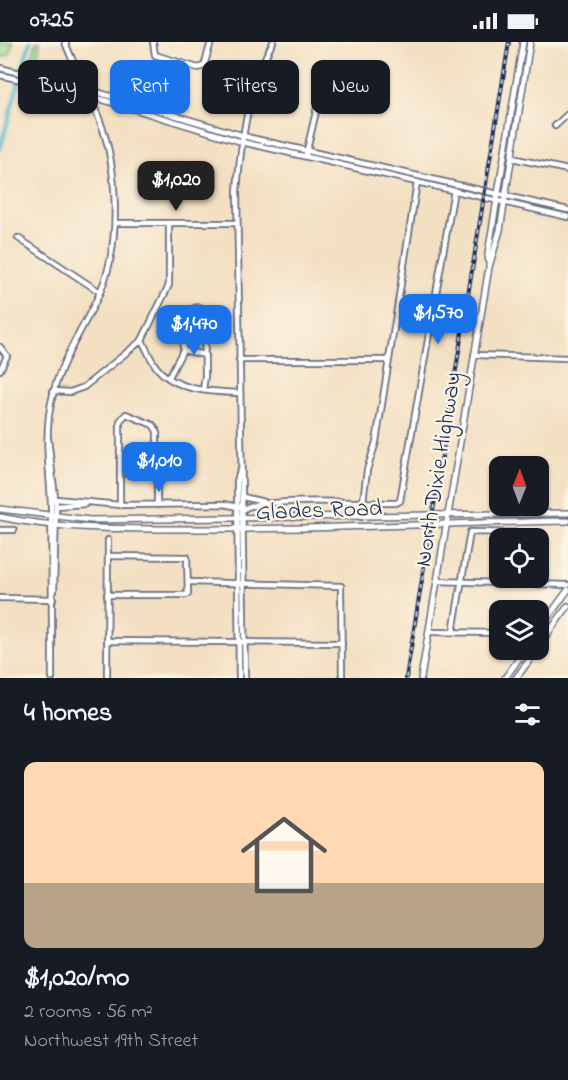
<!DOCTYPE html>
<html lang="en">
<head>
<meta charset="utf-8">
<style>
	body { margin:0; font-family:"Indie Flower",sans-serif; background:#20242c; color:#f1f3f6; height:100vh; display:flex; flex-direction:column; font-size:22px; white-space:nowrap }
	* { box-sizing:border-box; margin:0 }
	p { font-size:20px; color:#9ea1a6 }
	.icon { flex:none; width:33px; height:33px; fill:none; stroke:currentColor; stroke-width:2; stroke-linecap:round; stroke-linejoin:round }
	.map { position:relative; height:636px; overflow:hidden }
	.sheet { display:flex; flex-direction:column; background:#171b24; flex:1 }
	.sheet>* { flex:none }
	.hud { position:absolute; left:18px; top:18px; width:532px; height:54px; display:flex; gap:12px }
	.needle { width:39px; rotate:1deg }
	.controls { position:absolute; left:489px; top:414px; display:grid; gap:12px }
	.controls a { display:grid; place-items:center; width:60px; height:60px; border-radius:12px; background:#171b24; box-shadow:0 2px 4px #0004; font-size:30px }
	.price { position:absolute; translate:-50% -51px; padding:0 14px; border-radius:12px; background:#1a73e8; color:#fff; font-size:20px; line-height:39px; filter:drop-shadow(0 2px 3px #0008) }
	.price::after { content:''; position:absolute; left:50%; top:36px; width:18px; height:14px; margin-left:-9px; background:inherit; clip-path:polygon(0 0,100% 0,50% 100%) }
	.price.selected { background:#222; color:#fff }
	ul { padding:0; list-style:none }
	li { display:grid; align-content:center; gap:12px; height:318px; padding:0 24px }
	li+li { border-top:2px solid #363941 }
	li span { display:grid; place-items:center; height:186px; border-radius:12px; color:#555 }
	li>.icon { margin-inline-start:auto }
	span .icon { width:108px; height:108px; fill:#fffc; stroke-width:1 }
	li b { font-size:26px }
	h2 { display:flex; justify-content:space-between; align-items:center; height:72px; padding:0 24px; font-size:26px }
	.chip { padding:0 21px; border-radius:12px; background:#171b24; box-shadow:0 2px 4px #0004; font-size:21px; line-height:54px }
	.chip.selected { background:#1a73e8; color:#fff }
	.status { display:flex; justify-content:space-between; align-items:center; height:42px; padding:0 30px; background:#171b24; direction:ltr }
	.status svg { height:16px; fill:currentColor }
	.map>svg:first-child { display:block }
</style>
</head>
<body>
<div class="status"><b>07:25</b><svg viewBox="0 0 49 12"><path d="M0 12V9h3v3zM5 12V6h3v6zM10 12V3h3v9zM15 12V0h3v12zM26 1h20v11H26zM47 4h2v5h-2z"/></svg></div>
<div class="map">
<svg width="568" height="636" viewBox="0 0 568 636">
	<rect width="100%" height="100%" fill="#fcf5e5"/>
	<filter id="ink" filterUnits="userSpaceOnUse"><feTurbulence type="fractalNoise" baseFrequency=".0167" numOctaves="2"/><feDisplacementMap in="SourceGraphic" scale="12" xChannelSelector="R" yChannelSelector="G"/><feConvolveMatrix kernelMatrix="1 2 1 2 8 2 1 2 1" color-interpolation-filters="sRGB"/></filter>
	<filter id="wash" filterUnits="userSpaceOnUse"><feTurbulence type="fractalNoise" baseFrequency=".008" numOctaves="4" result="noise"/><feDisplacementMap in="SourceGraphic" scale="24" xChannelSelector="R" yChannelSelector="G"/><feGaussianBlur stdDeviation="1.35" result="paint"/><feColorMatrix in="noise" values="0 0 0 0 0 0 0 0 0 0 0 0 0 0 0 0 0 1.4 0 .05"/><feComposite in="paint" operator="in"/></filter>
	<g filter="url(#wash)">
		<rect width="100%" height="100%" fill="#f3dfc1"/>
		<g fill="#a2dd91" stroke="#5e8678" stroke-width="1.5">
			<polygon points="0,0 13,0 10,13 0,16"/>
			<polygon points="36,0 40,0 35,31 29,30"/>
		</g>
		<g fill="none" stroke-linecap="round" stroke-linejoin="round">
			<polyline stroke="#51b8cf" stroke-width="4" points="0,107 30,0"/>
		</g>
	</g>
	<g filter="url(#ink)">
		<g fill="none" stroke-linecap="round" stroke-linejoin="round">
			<g stroke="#676d81" stroke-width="8">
				<g id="minor">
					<polyline points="153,0 155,13 198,26 204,24 211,0"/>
					<polyline points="0,26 100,51 251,96 568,168"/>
					<polyline points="0,33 97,56 242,100 568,175"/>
					<polyline points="555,84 568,72"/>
					<polyline points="306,112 327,23"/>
					<polyline points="512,116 568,128"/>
					<polyline points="115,181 237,181"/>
					<polyline points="18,196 100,250"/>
					<path d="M142 298C147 308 151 319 158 327 177 349 213 350 240 351"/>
					<polyline points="0,305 7,314 0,328"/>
					<polyline points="183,308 205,313"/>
					<polyline points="474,313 568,316"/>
					<polyline points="239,318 388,318"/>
					<polyline points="169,335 183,308 182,287 194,266 200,265 204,268 205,334 203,348"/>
					<polyline points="53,349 70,350 84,345 142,298 169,243 169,181"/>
					<polyline points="48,396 56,464 54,549"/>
					<polyline points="243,455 264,460"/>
					<polyline points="56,457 120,463 224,462 238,465"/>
					<polyline points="120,463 120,379 126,372 153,383 157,389 157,463"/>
					<polyline points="56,464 85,462"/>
					<path d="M244 467C261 455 369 461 396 461L400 459 454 148"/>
					<polyline points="361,475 367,428 376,400 417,140"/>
					<polyline points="0,488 14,488"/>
					<polyline points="437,539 568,543"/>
					<polyline points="189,540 341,544 342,636"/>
					<polyline points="107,553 185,553 188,552 187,515 108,514"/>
					<polyline points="0,556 53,557"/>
					<polyline points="429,590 500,591"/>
					<polyline points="453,590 470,490 542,491 545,542"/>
					<polyline points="107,599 342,601"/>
					<path d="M52 636C52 578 52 521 51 463 50 430 45 408 49 373 56 320 81 294 101 248 121 201 118 126 100 79 90 52 75 27 65 0"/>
					<polyline points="107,636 108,498"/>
					<polyline points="239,636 237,439 240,429"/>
					<path d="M245 636 237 149C241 100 248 44 273 0"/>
				</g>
			</g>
			<g stroke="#676d81" stroke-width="8">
				<g id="major">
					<polyline points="489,223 488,212 523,0"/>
					<polyline points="0,467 90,478 568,471"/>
					<path d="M0 475C63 488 126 487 190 487 316 488 442 481 568 479"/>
					<polyline points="538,589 568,548"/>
					<polyline points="538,605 568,564"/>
					<polyline points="421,636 489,225 500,188 530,0"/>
					<polyline points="505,636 525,608"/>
					<polyline points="516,636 537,608"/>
				</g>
			</g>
			<use href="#minor" stroke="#fff" stroke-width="4.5"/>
			<use href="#major" stroke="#fff" stroke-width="5"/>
			<g stroke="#1b2f5e" stroke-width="4">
				<polyline id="rail" points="406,636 509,0"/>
			</g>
			<use href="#rail" stroke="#fcf5e5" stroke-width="1.5" stroke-dasharray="4.5" stroke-linecap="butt"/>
		</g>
	</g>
	<g text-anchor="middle" stroke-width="4.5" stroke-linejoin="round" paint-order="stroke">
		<g font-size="24" fill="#1b2f5e" stroke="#fcf5e5">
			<text transform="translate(437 427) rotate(-81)" y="8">North Dixie Highway</text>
			<text transform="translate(319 467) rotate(-2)" y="8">Glades Road</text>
		</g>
	</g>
</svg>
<div class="controls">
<a><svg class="needle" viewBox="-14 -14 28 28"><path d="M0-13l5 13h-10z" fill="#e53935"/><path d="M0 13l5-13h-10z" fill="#9ea1a6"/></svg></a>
<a><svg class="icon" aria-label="locate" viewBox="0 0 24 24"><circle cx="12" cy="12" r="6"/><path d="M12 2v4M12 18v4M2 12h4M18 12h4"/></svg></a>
<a><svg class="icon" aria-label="layers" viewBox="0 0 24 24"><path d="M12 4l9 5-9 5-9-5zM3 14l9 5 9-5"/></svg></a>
</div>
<b class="price selected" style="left:176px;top:170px">$1,020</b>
<b class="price" style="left:438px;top:303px">$1,570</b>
<b class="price" style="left:194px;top:314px">$1,470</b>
<b class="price" style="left:159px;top:451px">$1,010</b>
<div class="hud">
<a class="chip">Buy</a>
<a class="chip selected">Rent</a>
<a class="chip">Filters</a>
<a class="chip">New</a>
</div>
</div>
<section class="sheet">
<h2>4 homes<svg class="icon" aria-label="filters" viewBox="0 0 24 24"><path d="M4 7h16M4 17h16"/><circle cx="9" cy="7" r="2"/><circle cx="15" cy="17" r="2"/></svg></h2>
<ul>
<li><span style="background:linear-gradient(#ffd9b3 65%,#b9a48a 0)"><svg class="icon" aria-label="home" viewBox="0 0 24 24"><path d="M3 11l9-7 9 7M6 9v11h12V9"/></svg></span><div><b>$1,020/mo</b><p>2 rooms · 56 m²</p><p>Northwest 19th Street</p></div></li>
</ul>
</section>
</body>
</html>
